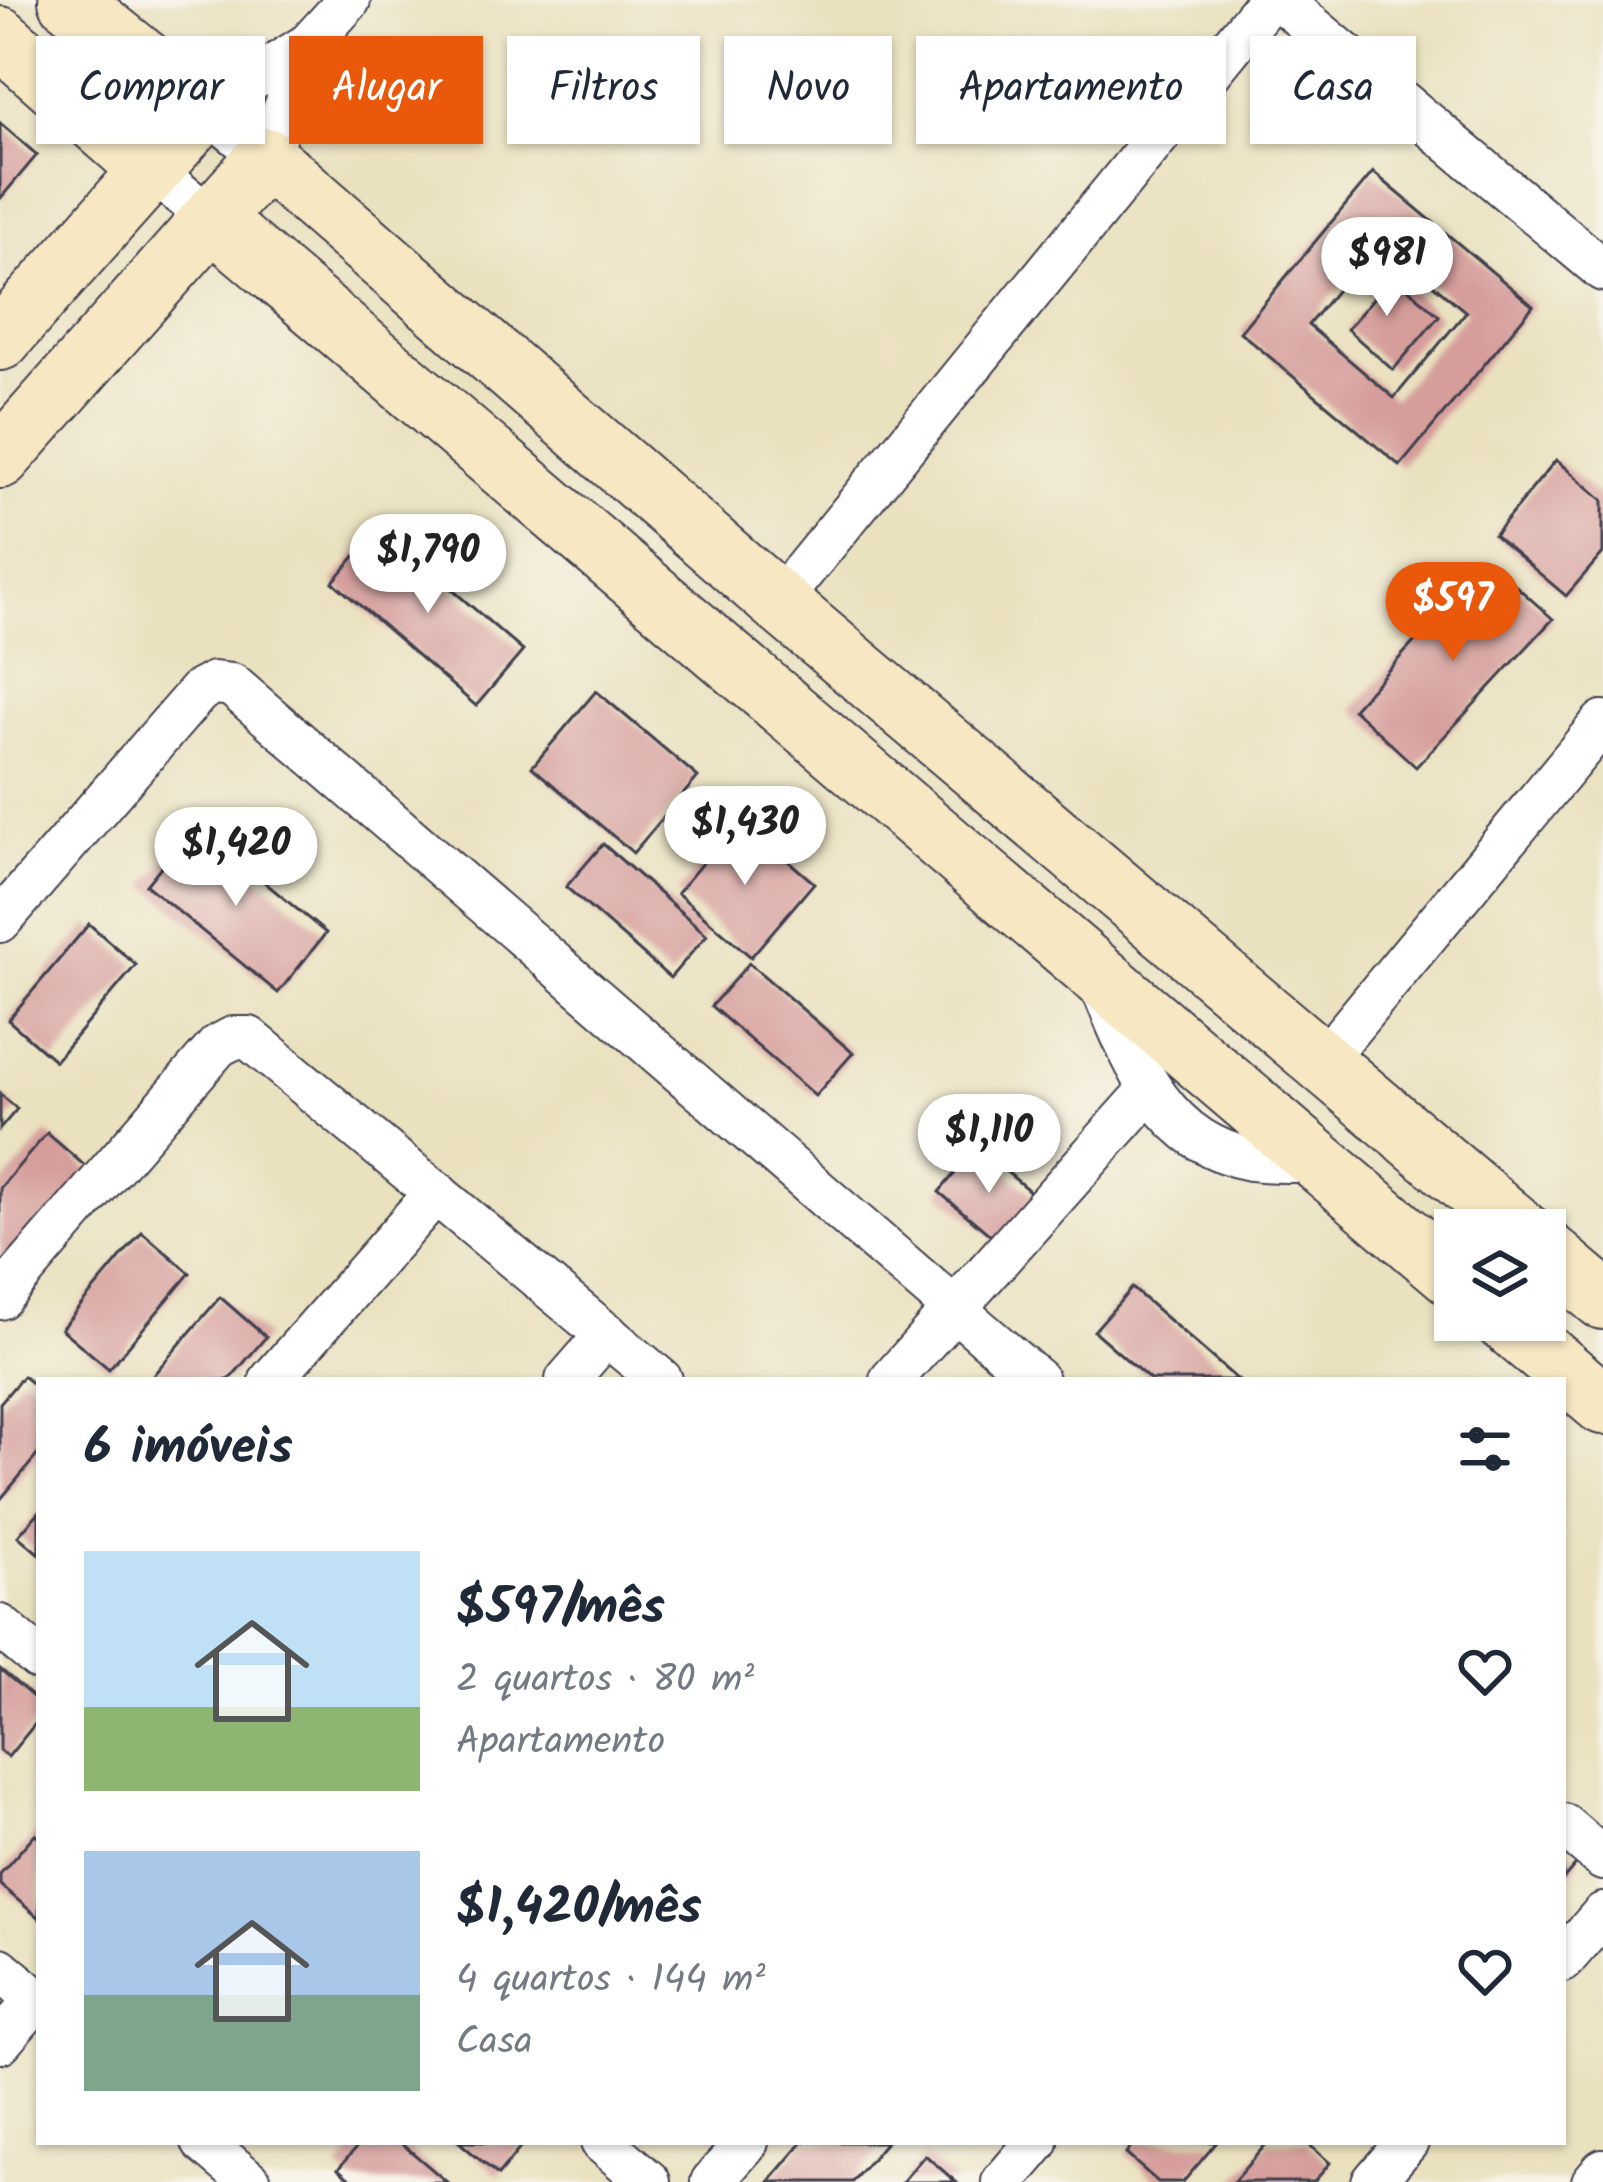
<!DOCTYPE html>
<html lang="pt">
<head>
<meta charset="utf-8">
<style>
	body { margin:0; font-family:Kalam,sans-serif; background:#f2f2f3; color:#1f2937; height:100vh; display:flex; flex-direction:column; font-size:45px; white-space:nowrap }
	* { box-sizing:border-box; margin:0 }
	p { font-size:39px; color:#747a83 }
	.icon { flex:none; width:66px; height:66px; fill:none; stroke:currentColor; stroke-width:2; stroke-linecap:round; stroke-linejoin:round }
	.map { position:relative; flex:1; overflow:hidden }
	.sheet { position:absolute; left:36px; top:1377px; width:1530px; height:768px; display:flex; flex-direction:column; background:#fff; border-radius:0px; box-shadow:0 3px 9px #0004 }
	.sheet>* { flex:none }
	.guide { position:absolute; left:36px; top:36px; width:1533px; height:108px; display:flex; gap:24px }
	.tools { position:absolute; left:1434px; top:1209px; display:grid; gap:24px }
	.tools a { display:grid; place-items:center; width:132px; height:132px; border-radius:0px; background:#fff; box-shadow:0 3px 9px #0004; font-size:60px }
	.price { position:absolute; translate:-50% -102px; padding:0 27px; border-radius:42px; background:#fff; color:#222; font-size:39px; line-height:78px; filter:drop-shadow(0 3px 6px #0008) }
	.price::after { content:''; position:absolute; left:50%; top:72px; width:36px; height:27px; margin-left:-18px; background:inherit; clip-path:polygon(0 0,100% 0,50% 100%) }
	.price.on { background:#ea580c; color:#fff }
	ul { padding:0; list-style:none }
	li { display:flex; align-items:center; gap:36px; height:300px; padding:0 48px }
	li span { display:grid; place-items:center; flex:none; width:336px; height:240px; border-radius:0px; color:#555 }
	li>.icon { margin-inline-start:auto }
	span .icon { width:144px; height:144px; fill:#fffc; stroke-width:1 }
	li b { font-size:51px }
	h2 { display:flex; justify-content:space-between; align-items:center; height:144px; padding:0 48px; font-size:51px }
	.chip { padding:0 42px; border-radius:0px; background:#fff; box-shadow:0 3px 9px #0004; font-size:42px; line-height:108px }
	.chip.on { background:#ea580c; color:#fff }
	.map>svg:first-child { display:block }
</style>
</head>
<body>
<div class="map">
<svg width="1603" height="2182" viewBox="0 0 1603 2182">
	<rect width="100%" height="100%" fill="#f7f3e8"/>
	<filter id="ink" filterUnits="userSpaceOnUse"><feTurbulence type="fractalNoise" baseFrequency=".00833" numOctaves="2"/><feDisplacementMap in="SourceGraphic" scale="24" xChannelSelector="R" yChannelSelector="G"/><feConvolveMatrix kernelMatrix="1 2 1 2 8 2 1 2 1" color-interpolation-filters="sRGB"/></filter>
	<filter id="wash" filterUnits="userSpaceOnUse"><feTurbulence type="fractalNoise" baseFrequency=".004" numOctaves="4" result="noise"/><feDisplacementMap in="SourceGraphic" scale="48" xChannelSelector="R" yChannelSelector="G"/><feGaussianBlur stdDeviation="2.7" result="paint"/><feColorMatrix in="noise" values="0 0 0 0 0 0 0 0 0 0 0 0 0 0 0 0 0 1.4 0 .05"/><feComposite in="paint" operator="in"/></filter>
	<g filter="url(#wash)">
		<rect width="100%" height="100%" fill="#eae1bf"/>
		<g id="blocks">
			<g fill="#d69e9b" fill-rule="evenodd">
				<polygon points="0,123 37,155 0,199"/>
				<path d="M1373 172 1533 306 1400 466 1240 332ZM1379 239 1466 312 1394 398 1308 325Z"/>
				<polygon points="1393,275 1439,316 1393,370 1347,329"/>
				<polygon points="1556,460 1603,500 1603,553 1566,596 1494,535"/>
				<polygon points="380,527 523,651 476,706 333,582"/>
				<polygon points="1488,561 1553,619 1416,767 1353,709"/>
				<polygon points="596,691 698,777 633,853 532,767"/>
				<polygon points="739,819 814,883 751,957 677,893"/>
				<polygon points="195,825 326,933 278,993 146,885"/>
				<polygon points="603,844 707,935 670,978 566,887"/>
				<polygon points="89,924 136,965 55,1061 8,1020"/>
				<polygon points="749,963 853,1053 815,1096 711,1006"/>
				<polygon points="0,1094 17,1109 0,1129"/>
				<polygon points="47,1133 93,1173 11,1269 0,1259 0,1188"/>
				<polygon points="977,1147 1039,1199 1002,1245 939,1192"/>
				<polygon points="142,1232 190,1273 109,1369 61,1329"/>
				<polygon points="1132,1288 1184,1333 1238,1380 1150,1380 1094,1331"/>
				<polygon points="220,1297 266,1337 229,1380 149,1380"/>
				<polygon points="23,1376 39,1389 39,1453 0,1500 0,1403"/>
				<polygon points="39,1512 39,1554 18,1536"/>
				<polygon points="0,1669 39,1702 39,1719 8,1757 0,1751"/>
				<polygon points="35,1834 39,1837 39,1918 0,1885 0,1874"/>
				<polygon points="1563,1846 1580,1860 1563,1880"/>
				<polygon points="361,2142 400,2142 447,2182 353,2182 338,2169"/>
				<polygon points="459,2142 525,2142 498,2175"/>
				<polygon points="803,2142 886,2142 852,2182 769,2182"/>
				<polygon points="1135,2142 1217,2142 1183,2182 1158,2182 1126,2154"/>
				<polygon points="1268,2142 1306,2142 1330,2163 1314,2182 1233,2182"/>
				<polygon points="925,2155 956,2182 902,2182"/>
			</g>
		</g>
	</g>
	<g filter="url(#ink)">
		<use href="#blocks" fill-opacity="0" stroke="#403f4f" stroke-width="3"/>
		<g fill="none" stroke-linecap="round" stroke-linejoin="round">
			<g stroke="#403f4f" stroke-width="46">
				<g id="street">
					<polyline points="1280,0 1603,270"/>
					<polyline points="309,44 266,158 205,109 309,44 349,0"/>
					<polyline points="151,170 212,219"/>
					<polyline points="778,602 1269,0"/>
					<polyline points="0,921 199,691 214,683 232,685 1037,1380"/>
					<path d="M1099 980C1130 1054 1161 1144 1251 1159 1273 1162 1296 1161 1318 1161"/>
					<polyline points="1321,1063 1603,722"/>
					<polyline points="0,1298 218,1046 233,1038 249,1038 661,1380"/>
					<polyline points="271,1380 436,1192"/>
					<polyline points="567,1380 607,1334"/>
					<polyline points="891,1380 1149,1091"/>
					<polyline points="0,1626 39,1659"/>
					<polyline points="1563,1825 1603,1859"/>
					<polyline points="1563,1960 1603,1914"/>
					<polyline points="0,1969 39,2002"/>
					<polyline points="0,2042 36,2000"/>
					<polyline points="203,2142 250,2182"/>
					<polyline points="602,2142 649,2182"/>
					<polyline points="712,2182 747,2142"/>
					<polyline points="1003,2182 1037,2142"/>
					<polyline points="1373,2182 1407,2142"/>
					<polyline points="1593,2182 1603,2170"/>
				</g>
			</g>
			<g stroke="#403f4f" stroke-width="64">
				<g id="secondary">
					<polyline points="0,37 151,170"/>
					<polyline points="212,219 1455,1278"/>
					<polyline points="0,340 205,109 69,0"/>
					<polyline points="0,458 266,158 778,602 1521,1230"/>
					<polyline points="1545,1250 1603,1299"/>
					<polyline points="1504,1320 1603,1404"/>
				</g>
			</g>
			<use href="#street" stroke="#fff" stroke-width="42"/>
			<use href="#secondary" stroke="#f7e8c3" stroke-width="60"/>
		</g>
	</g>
</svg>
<div class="tools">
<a><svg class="icon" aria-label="layers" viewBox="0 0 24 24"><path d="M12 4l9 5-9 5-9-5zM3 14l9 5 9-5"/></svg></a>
</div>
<b class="price" style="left:1387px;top:319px">$981</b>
<b class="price" style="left:428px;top:616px">$1,790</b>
<b class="price on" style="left:1453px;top:664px">$597</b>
<b class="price" style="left:745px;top:888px">$1,430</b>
<b class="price" style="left:236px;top:909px">$1,420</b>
<b class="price" style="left:989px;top:1196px">$1,110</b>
<div class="guide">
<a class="chip">Comprar</a>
<a class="chip on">Alugar</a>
<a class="chip">Filtros</a>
<a class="chip">Novo</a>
<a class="chip">Apartamento</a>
<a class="chip">Casa</a>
</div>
<section class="sheet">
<h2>6 imóveis<svg class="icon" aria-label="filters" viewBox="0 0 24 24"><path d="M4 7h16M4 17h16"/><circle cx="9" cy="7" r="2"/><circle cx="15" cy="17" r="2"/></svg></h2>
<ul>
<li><span style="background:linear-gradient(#bfe0f5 65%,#8fb573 0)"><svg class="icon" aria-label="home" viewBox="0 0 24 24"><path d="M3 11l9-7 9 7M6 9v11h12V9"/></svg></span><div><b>$597/mês</b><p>2 quartos · 80 m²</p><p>Apartamento</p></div><svg class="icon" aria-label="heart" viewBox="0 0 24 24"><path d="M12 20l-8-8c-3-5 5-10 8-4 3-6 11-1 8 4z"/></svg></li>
<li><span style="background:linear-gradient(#a9c7e8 60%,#7fa58c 0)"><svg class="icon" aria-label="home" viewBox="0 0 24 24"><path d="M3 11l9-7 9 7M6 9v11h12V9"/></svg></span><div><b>$1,420/mês</b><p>4 quartos · 144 m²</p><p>Casa</p></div><svg class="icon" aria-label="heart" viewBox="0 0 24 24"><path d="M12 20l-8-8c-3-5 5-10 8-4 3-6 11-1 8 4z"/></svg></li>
</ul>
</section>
</div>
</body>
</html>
